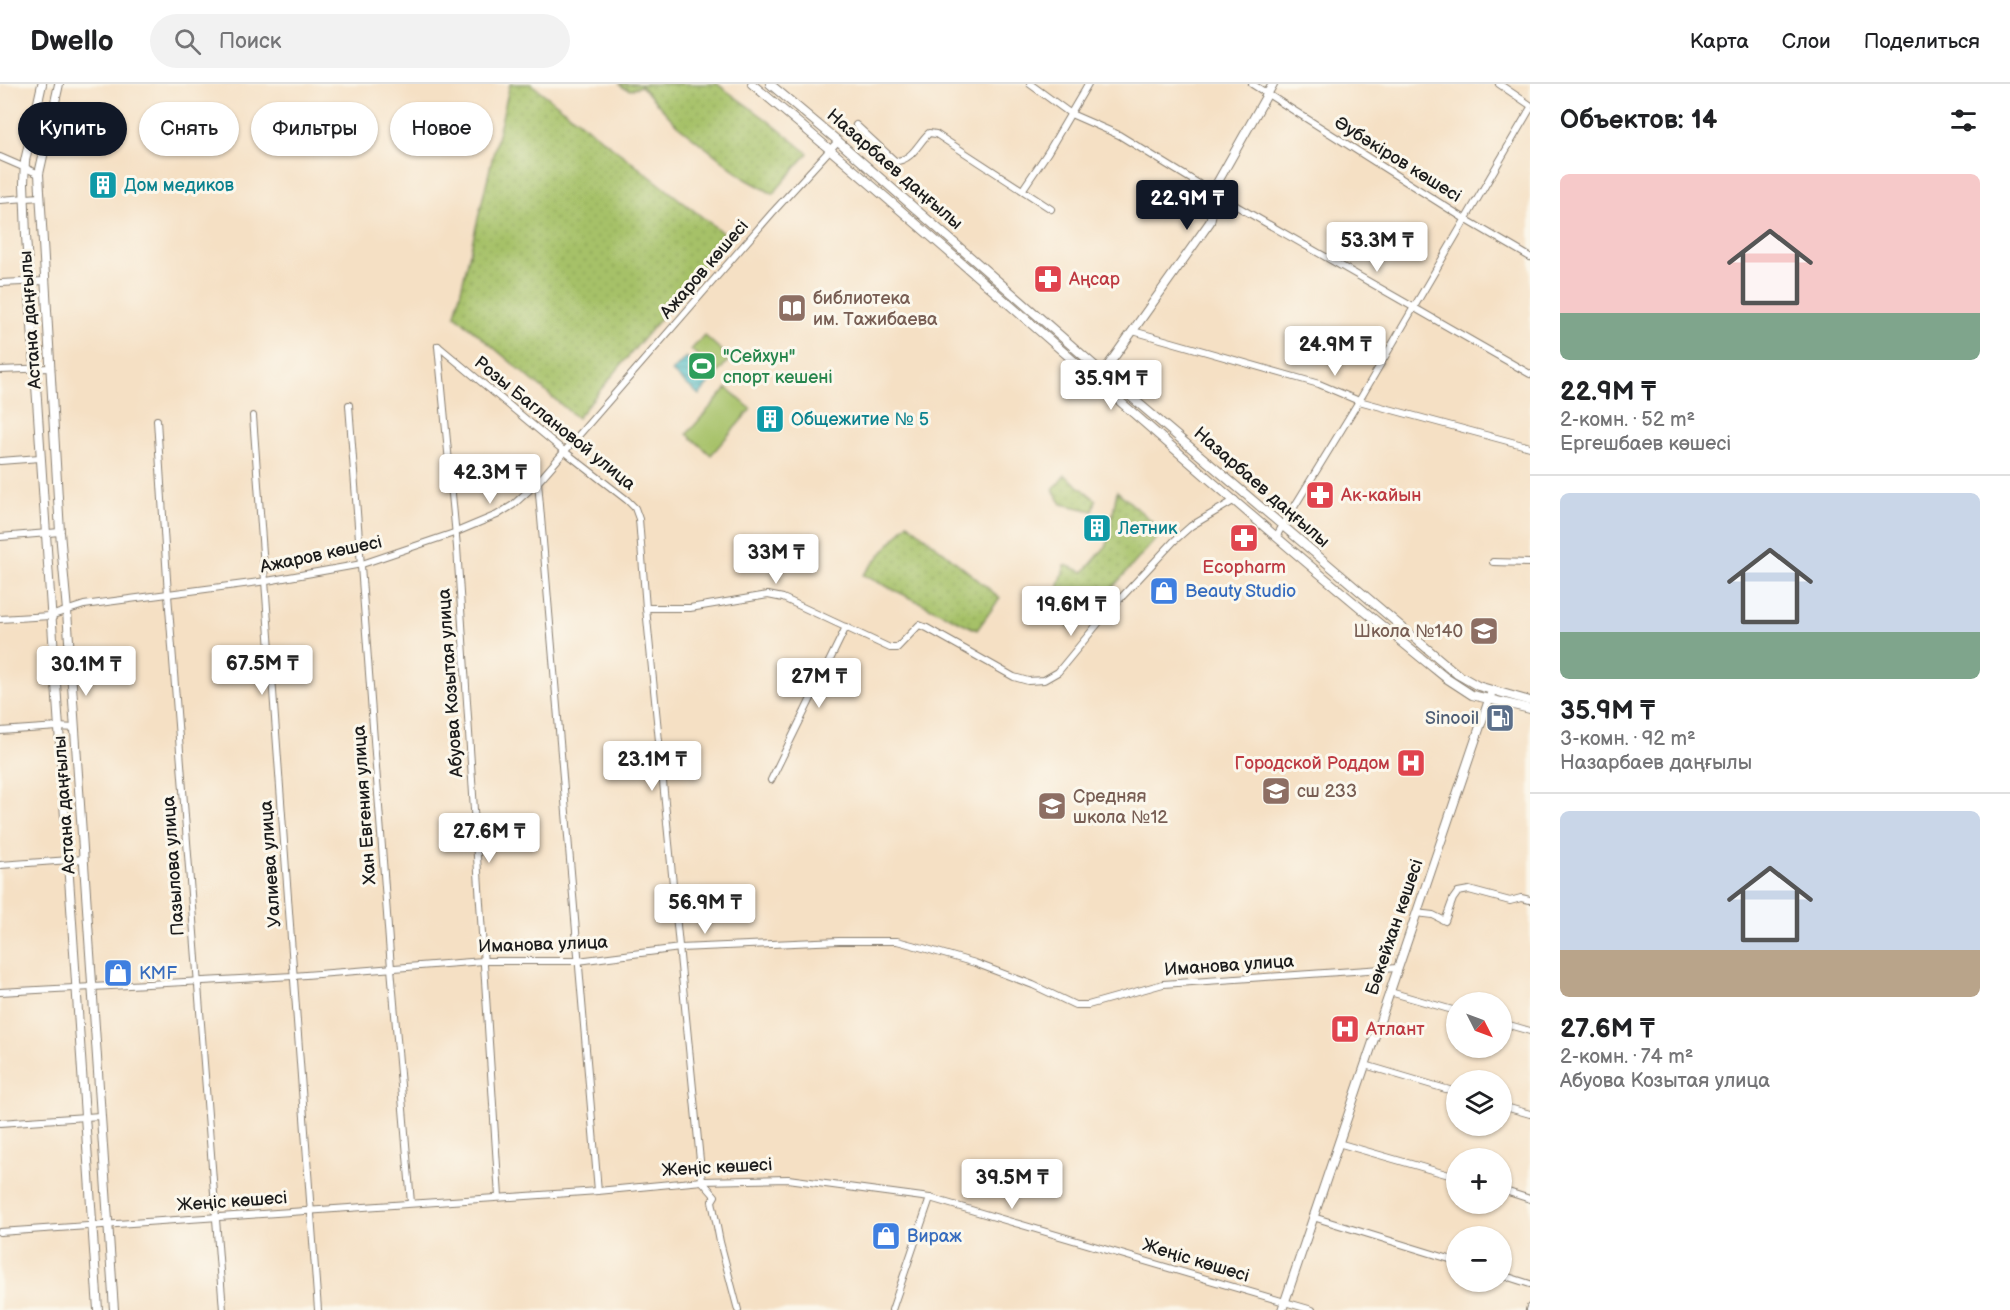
<!DOCTYPE html>
<html lang="ru">
<head>
<meta charset="utf-8">
<style>
	body { margin:0; font-family:"Balsamiq Sans",sans-serif; background:#f2f2f2; color:#202124; height:100vh; display:flex; flex-direction:column; font-size:22px; white-space:nowrap }
	* { box-sizing:border-box; margin:0 }
	p { font-size:20px; color:#757577 }
	.icon { flex:none; width:33px; height:33px; fill:none; stroke:currentColor; stroke-width:2; stroke-linecap:round; stroke-linejoin:round }
	.map { position:relative; flex:1; overflow:hidden }
	.side { display:flex; flex-direction:column; background:#fff; width:480px }
	.side>* { flex:none }
	.top-card { position:absolute; left:18px; top:18px; width:570px; height:54px; display:flex; gap:12px }
	.needle { width:39px; rotate:132deg }
	.fabs { position:absolute; left:1446px; top:908px; display:grid; gap:12px }
	.fabs a { display:grid; place-items:center; width:66px; height:66px; border-radius:50%; background:#fff; box-shadow:0 2px 4px #0004; font-size:30px }
	.price { position:absolute; translate:-50% -51px; padding:0 14px; border-radius:6px; background:#fff; color:#222; font-size:20px; line-height:39px; filter:drop-shadow(0 2px 3px #0008) }
	.price::after { content:''; position:absolute; left:50%; top:36px; width:18px; height:14px; margin-left:-9px; background:inherit; clip-path:polygon(0 0,100% 0,50% 100%) }
	.price.selected { background:#111827; color:#fff }
	ul { padding:0; list-style:none }
	li { display:grid; align-content:center; gap:12px; height:318px; padding:0 30px }
	li+li { border-top:2px solid #e0e0e0 }
	li span { display:grid; place-items:center; height:186px; border-radius:9px; color:#555 }
	li>.icon { margin-inline-start:auto }
	span .icon { width:108px; height:108px; fill:#fffc; stroke-width:1 }
	li b { font-size:26px }
	h2 { display:flex; justify-content:space-between; align-items:center; height:72px; padding:0 30px; font-size:26px }
	.tag { padding:0 21px; border-radius:27px; background:#fff; box-shadow:0 2px 4px #0004; font-size:21px; line-height:54px }
	.tag.selected { background:#111827; color:#fff }
	header { display:flex; align-items:center; gap:36px; box-sizing:border-box; height:84px; padding:0 30px; background:#fff; border-bottom:2px solid #e0e0e0 }
	header strong { font-size:28px }
	nav { display:flex; gap:33px; margin-inline-start:auto; font-size:21px }
	.search { width:420px; height:54px; background:#f2f2f2; display:flex; align-items:center; gap:15px; box-sizing:border-box; padding:0 21px; border-radius:33px; color:#757577; font-size:22px }
	main { display:flex; flex:1; min-height:0 }
	.map>svg:first-child { display:block }
</style>
</head>
<body>
<header>
<strong>Dwello</strong>
<div class="search"><svg class="icon" aria-label="search" viewBox="0 0 24 24"><circle cx="10" cy="10" r="6"/><path d="M15 15l6 6"/></svg>Поиск</div>
<nav><a>Карта</a><a>Слои</a><a>Поделиться</a></nav>
</header>
<main>
<div class="map">
<svg width="1530" height="1226" viewBox="0 0 1530 1226">
	<defs>
		<pattern id="green-dots" width="8" height="8" patternUnits="userSpaceOnUse" patternTransform="scale(1.5)"><rect width="8" height="8" fill="#a6c168"/><path d="M2 2h.1M6 6h.1" fill="none" stroke="#8ea55a" stroke-width="1.8" stroke-linecap="round"/></pattern>
		<pattern id="water-rules" width="6" height="5" patternUnits="userSpaceOnUse" patternTransform="scale(1.5)"><rect width="6" height="5" fill="#4fbdc6"/><path d="M0 2.5h6" fill="none" stroke="#4199a0"/></pattern>
	</defs>
	<rect width="100%" height="100%" fill="#fbf7ec"/>
	<filter id="ink" filterUnits="userSpaceOnUse"><feTurbulence type="fractalNoise" baseFrequency=".0167" numOctaves="2"/><feDisplacementMap in="SourceGraphic" scale="12" xChannelSelector="R" yChannelSelector="G"/><feConvolveMatrix kernelMatrix="1 2 1 2 8 2 1 2 1" color-interpolation-filters="sRGB"/></filter>
	<filter id="wash" filterUnits="userSpaceOnUse"><feTurbulence type="fractalNoise" baseFrequency=".008" numOctaves="4" result="noise"/><feDisplacementMap in="SourceGraphic" scale="24" xChannelSelector="R" yChannelSelector="G"/><feGaussianBlur stdDeviation="1.35" result="paint"/><feColorMatrix in="noise" values="0 0 0 0 0 0 0 0 0 0 0 0 0 0 0 0 0 1.4 0 .05"/><feComposite in="paint" operator="in"/></filter>
	<g filter="url(#wash)">
		<rect width="100%" height="100%" fill="#f5e0c4"/>
		<g fill="url(#green-dots)" stroke="#616e42" stroke-width="1.5">
			<polygon points="510,0 531,0 728,153 577,334 455,231"/>
			<polygon points="620,0 717,0 766,35 808,69 773,110 746,95 677,41 641,2 630,6 622,3"/>
			<polygon points="1065,391 1096,416 1093,427 1062,420 1053,406"/>
			<polygon points="1117,407 1163,447 1074,547 1052,526 1065,481 1084,488 1107,461"/>
			<polygon points="908,439 1000,514 977,546 863,491"/>
		</g>
		<g fill="#a6c168" stroke="#616e42" stroke-width="1.5">
			<polygon points="704,251 730,274 718,289 691,266"/>
			<polygon points="727,304 751,325 711,371 687,350"/>
		</g>
		<polygon fill="url(#water-rules)" stroke="#366c71" stroke-width="1.5" points="686,273 712,296 699,311 672,288"/>
	</g>
	<g filter="url(#ink)">
		<g fill="none" stroke-linecap="round" stroke-linejoin="round">
			<g stroke="#887e70" stroke-width="8">
				<g id="street">
					<polyline points="1030,0 1071,30 1119,51 1212,108 1530,290"/>
					<polyline points="1252,0 1465,135 1530,173"/>
					<polyline points="1499,0 1530,21"/>
					<path d="M856 41 895 77C912 77 918 59 929 49L936 50 1051 125"/>
					<polyline points="0,73 39,90"/>
					<polyline points="1023,105 1048,68 1088,0"/>
					<polyline points="0,116 40,113"/>
					<polyline points="0,199 45,197"/>
					<polyline points="1133,247 1319,300 1359,317 1530,363"/>
					<polyline points="438,262 564,367 627,416 635,424 639,435 646,524 702,1097 715,1112 712,1117 720,1158 738,1226"/>
					<polyline points="438,262 457,463 499,1113"/>
					<polyline points="0,286 50,284"/>
					<polyline points="349,321 391,884 411,1119"/>
					<polyline points="253,332 318,1226"/>
					<polyline points="157,336 168,511 223,1226"/>
					<polyline points="0,377 40,374"/>
					<polyline points="538,398 598,1107"/>
					<polyline points="1277,451 1359,317 1530,25"/>
					<polyline points="0,453 60,448"/>
					<polyline points="1493,478 1530,479"/>
					<polyline points="646,524 690,524 768,511 783,514 890,564 897,564 919,541 927,544 1014,593 1028,597 1044,596 1058,588 1105,531 1174,457 1191,442 1235,416"/>
					<polyline points="0,535 50,532 84,521 267,497 362,480 454,449 497,431 513,421 538,398 772,129 838,57"/>
					<polyline points="0,647 58,643 75,644"/>
					<polyline points="771,696 846,543"/>
					<polyline points="0,781 84,775"/>
					<polyline points="1416,829 1433,831 1445,837 1453,815 1458,808 1469,806 1510,817 1521,814 1530,816"/>
					<polyline points="0,908 293,892 483,877 578,877 680,864 839,857 897,857 927,865 975,879 1033,901 1075,921 1088,921 1163,900 1397,884"/>
					<polyline points="1390,908 1456,927"/>
					<polyline points="1502,939 1530,947"/>
					<polyline points="1365,981 1456,1008"/>
					<polyline points="1502,1022 1530,1030"/>
					<polyline points="0,1039 100,1032"/>
					<polyline points="1338,1059 1456,1093"/>
					<polyline points="1502,1106 1530,1115"/>
					<polyline points="1313,1133 1456,1177"/>
					<polyline points="0,1148 598,1107 702,1097 788,1095 930,1114 1312,1226"/>
					<polyline points="1502,1191 1530,1200"/>
					<polyline points="892,1226 930,1114"/>
					<polyline points="1529,1226 1530,1223"/>
				</g>
			</g>
			<g stroke="#887e70" stroke-width="10">
				<g id="secondary">
					<polyline points="42,0 25,77 24,99 26,152 98,1226"/>
					<polyline points="59,0 39,90 60,448 67,527 114,1226"/>
					<path d="M752 0C986 194 1209 403 1446 594L1472 611 1530 625"/>
					<polyline points="770,0 838,57 1103,289 1457,590 1478,602 1530,617"/>
					<polyline points="1100,293 1210,138 1213,124 1212,108 1273,0"/>
					<polyline points="1282,1226 1491,610"/>
				</g>
			</g>
			<use href="#street" stroke="#fff" stroke-width="6"/>
			<use href="#secondary" stroke="#fff" stroke-width="8"/>
		</g>
	</g>
	<defs>
		<g id="building-square" transform="scale(1.5)"><rect x="-9" y="-9" width="18" height="18" rx="4" fill="#0f9aa8" stroke="#fbf7ec"/><path d="M-4-6H4V6H1V3H-1V6H-4ZM-2.5-4.3h1.7v1.8h-1.7ZM.8-4.3h1.7v1.8H.8ZM-2.5-1h1.7V.8h-1.7ZM.8-1h1.7V.8H.8Z" fill="#fff"/></g>
		<g id="pharmacy-square" transform="scale(1.5)"><rect x="-9" y="-9" width="18" height="18" rx="4" fill="#e0444e" stroke="#fbf7ec"/><path d="M-2-6h4v4h4v4h-4v4h-4v-4h-4v-4h4Z" fill="#fff"/></g>
		<g id="library-square" transform="scale(1.5)"><rect x="-9" y="-9" width="18" height="18" rx="4" fill="#8d6e63" stroke="#fbf7ec"/><path d="M-6-4Q-3-5.5-.7-3.5V5Q-3 3-6 4ZM6-4Q3-5.5 .7-3.5V5Q3 3 6 4Z" fill="#fff"/></g>
		<g id="stadium-square" transform="scale(1.5)"><rect x="-9" y="-9" width="18" height="18" rx="4" fill="#2e9e5b" stroke="#fbf7ec"/><path d="M0-5a6.5 5 0 1 0 0 10a6.5 5 0 1 0 0-10ZM-3.5-1.8h7v3.6h-7Z" fill="#fff"/></g>
		<g id="shop-square" transform="scale(1.5)"><rect x="-9" y="-9" width="18" height="18" rx="4" fill="#3f7fe0" stroke="#fbf7ec"/><path d="M-5-2.5h2.3a2.7 3.5 0 0 1 5.4 0H5L5.5 6h-11ZM-1.5-2.5h3a1.5 2.3 0 0 0-3 0Z" fill="#fff"/></g>
		<g id="school-square" transform="scale(1.5)"><rect x="-9" y="-9" width="18" height="18" rx="4" fill="#8d6e63" stroke="#fbf7ec"/><path d="M0-5L7-2L0 1L-7-2ZM-4 1L0 2.5L4 1V4Q0 6-4 4Z" fill="#fff"/></g>
		<g id="fuel-square" transform="scale(1.5)"><rect x="-9" y="-9" width="18" height="18" rx="4" fill="#5c6f8a" stroke="#fbf7ec"/><path d="M-5.5-6h7V0h2V4h1.3V-2.5L3-4.5l.8-.8L6-3V5H2.5V1h-1V6h-7ZM-4.2-4.7v3.2H.2V-4.7Z" fill="#fff"/></g>
		<g id="hospital-square" transform="scale(1.5)"><rect x="-9" y="-9" width="18" height="18" rx="4" fill="#e0444e" stroke="#fbf7ec"/><path d="M-5-5h3v3.5h4V-5h3V5h-3V1.5h-4V5h-3Z" fill="#fff"/></g>
	</defs>
	<g fill-rule="evenodd">
		<use href="#building-square" x="103" y="101"/>
		<use href="#pharmacy-square" x="1048" y="195"/>
		<use href="#library-square" x="792" y="224"/>
		<use href="#stadium-square" x="702" y="282"/>
		<use href="#building-square" x="770" y="335"/>
		<use href="#pharmacy-square" x="1320" y="411"/>
		<use href="#building-square" x="1097" y="444"/>
		<use href="#pharmacy-square" x="1244" y="454"/>
		<use href="#shop-square" x="1164" y="507"/>
		<use href="#school-square" x="1484" y="547"/>
		<use href="#fuel-square" x="1500" y="634"/>
		<use href="#hospital-square" x="1411" y="679"/>
		<use href="#school-square" x="1276" y="707"/>
		<use href="#school-square" x="1052" y="722"/>
		<use href="#shop-square" x="118" y="889"/>
		<use href="#hospital-square" x="1345" y="945"/>
		<use href="#shop-square" x="886" y="1152"/>
	</g>
	<g text-anchor="middle" stroke-width="6" stroke-linejoin="round" paint-order="stroke">
		<g font-size="18" fill="#1c1c1c" stroke="#fbf7ec">
			<text transform="translate(1398 75) rotate(32)" y="6">Әубәкіров көшесі</text>
			<text transform="translate(895 85) rotate(41)" y="6">Назарбаев даңғылы</text>
			<text transform="translate(704 185) rotate(-49)" y="6">Ажаров көшесі</text>
			<text transform="translate(30 236) rotate(-94)" y="6">Астана даңғылы</text>
			<text transform="translate(555 339) rotate(39)" y="6">Розы Баглановой улица</text>
			<text transform="translate(1262 403) rotate(41)" y="6">Назарбаев даңғылы</text>
			<text transform="translate(321 470) rotate(-12)" y="6">Ажаров көшесі</text>
			<text transform="translate(450 599) rotate(-94)" y="6">Абуова Козытая улица</text>
			<text transform="translate(64 721) rotate(-94)" y="6">Астана даңғылы</text>
			<text transform="translate(364 721) rotate(-94)" y="6">Хан Евгения улица</text>
			<text transform="translate(270 780) rotate(-94)" y="6">Уалиева улица</text>
			<text transform="translate(173 782) rotate(-94)" y="6">Пазылова улица</text>
			<text transform="translate(1394 843) rotate(-71)" y="6">Бөкейхан көшесі</text>
			<text transform="translate(543 860) rotate(-2)" y="6">Иманова улица</text>
			<text transform="translate(1229 881) rotate(-4)" y="6">Иманова улица</text>
			<text transform="translate(717 1083) rotate(-3)" y="6">Жеңіс көшесі</text>
			<text transform="translate(232 1117) rotate(-4)" y="6">Жеңіс көшесі</text>
			<text transform="translate(1196 1176) rotate(17)" y="6">Жеңіс көшесі</text>
		</g>
		<g font-size="18" fill="#0d838f" stroke="#fbf7ec" text-anchor="start">
			<text x="124" y="107">Дом медиков</text>
			<text x="791" y="341">Общежитие № 5</text>
			<text x="1118" y="450">Летник</text>
		</g>
		<g font-size="18" fill="#be3a42" stroke="#fbf7ec" text-anchor="start">
			<text x="1069" y="201">Аңсар</text>
			<text x="1341" y="417">Ак-кайын</text>
			<text x="1244" y="489" text-anchor="middle">Ecopharm</text>
			<text x="1390" y="685" text-anchor="end">Городской Роддом</text>
			<text x="1366" y="951">Атлант</text>
		</g>
		<g font-size="18" fill="#785e54" stroke="#fbf7ec" text-anchor="start">
			<text x="813" y="220">библиотека<tspan x="813" dy="21">им. Тажибаева</tspan></text>
			<text x="1463" y="553" text-anchor="end">Школа №140</text>
			<text x="1297" y="713">сш 233</text>
			<text x="1073" y="718">Средняя<tspan x="1073" dy="21">школа №12</tspan></text>
		</g>
		<g font-size="18" fill="#27864d" stroke="#fbf7ec" text-anchor="start">
			<text x="723" y="278">"Сейхун"<tspan x="723" dy="21">спорт кешені</tspan></text>
		</g>
		<g font-size="18" fill="#366cbe" stroke="#fbf7ec" text-anchor="start">
			<text x="1185" y="513">Beauty Studio</text>
			<text x="139" y="895">KMF</text>
			<text x="907" y="1158">Вираж</text>
		</g>
		<g font-size="18" fill="#4e5e75" stroke="#fbf7ec" text-anchor="end">
			<text x="1479" y="640">Sinooil</text>
		</g>
	</g>
</svg>
<div class="fabs">
<a><svg class="needle" viewBox="-14 -14 28 28"><path d="M0-13l5 13h-10z" fill="#e53935"/><path d="M0 13l5-13h-10z" fill="#757577"/></svg></a>
<a><svg class="icon" aria-label="layers" viewBox="0 0 24 24"><path d="M12 4l9 5-9 5-9-5zM3 14l9 5 9-5"/></svg></a>
<a>+</a>
<a>−</a>
</div>
<b class="price selected" style="left:1187px;top:147px">22.9M ₸</b>
<b class="price" style="left:1377px;top:189px">53.3M ₸</b>
<b class="price" style="left:1335px;top:293px">24.9M ₸</b>
<b class="price" style="left:1111px;top:327px">35.9M ₸</b>
<b class="price" style="left:490px;top:421px">42.3M ₸</b>
<b class="price" style="left:776px;top:501px">33M ₸</b>
<b class="price" style="left:1071px;top:553px">19.6M ₸</b>
<b class="price" style="left:262px;top:612px">67.5M ₸</b>
<b class="price" style="left:86px;top:613px">30.1M ₸</b>
<b class="price" style="left:819px;top:625px">27M ₸</b>
<b class="price" style="left:652px;top:708px">23.1M ₸</b>
<b class="price" style="left:489px;top:780px">27.6M ₸</b>
<b class="price" style="left:705px;top:851px">56.9M ₸</b>
<b class="price" style="left:1012px;top:1126px">39.5M ₸</b>
<div class="top-card">
<a class="tag selected">Купить</a>
<a class="tag">Снять</a>
<a class="tag">Фильтры</a>
<a class="tag">Новое</a>
</div>
</div>
<section class="side">
<h2>Объектов: 14<svg class="icon" aria-label="filters" viewBox="0 0 24 24"><path d="M4 7h16M4 17h16"/><circle cx="9" cy="7" r="2"/><circle cx="15" cy="17" r="2"/></svg></h2>
<ul>
<li><span style="background:linear-gradient(#f6c9c9 75%,#7fa58c 0)"><svg class="icon" aria-label="home" viewBox="0 0 24 24"><path d="M3 11l9-7 9 7M6 9v11h12V9"/></svg></span><div><b>22.9M ₸</b><p>2-комн. · 52 m²</p><p>Ергешбаев көшесі</p></div></li>
<li><span style="background:linear-gradient(#c9d6e8 75%,#7fa58c 0)"><svg class="icon" aria-label="home" viewBox="0 0 24 24"><path d="M3 11l9-7 9 7M6 9v11h12V9"/></svg></span><div><b>35.9M ₸</b><p>3-комн. · 92 m²</p><p>Назарбаев даңғылы</p></div></li>
<li><span style="background:linear-gradient(#c9d6e8 75%,#b9a48a 0)"><svg class="icon" aria-label="home" viewBox="0 0 24 24"><path d="M3 11l9-7 9 7M6 9v11h12V9"/></svg></span><div><b>27.6M ₸</b><p>2-комн. · 74 m²</p><p>Абуова Козытая улица</p></div></li>
</ul>
</section>
</main>
</body>
</html>
